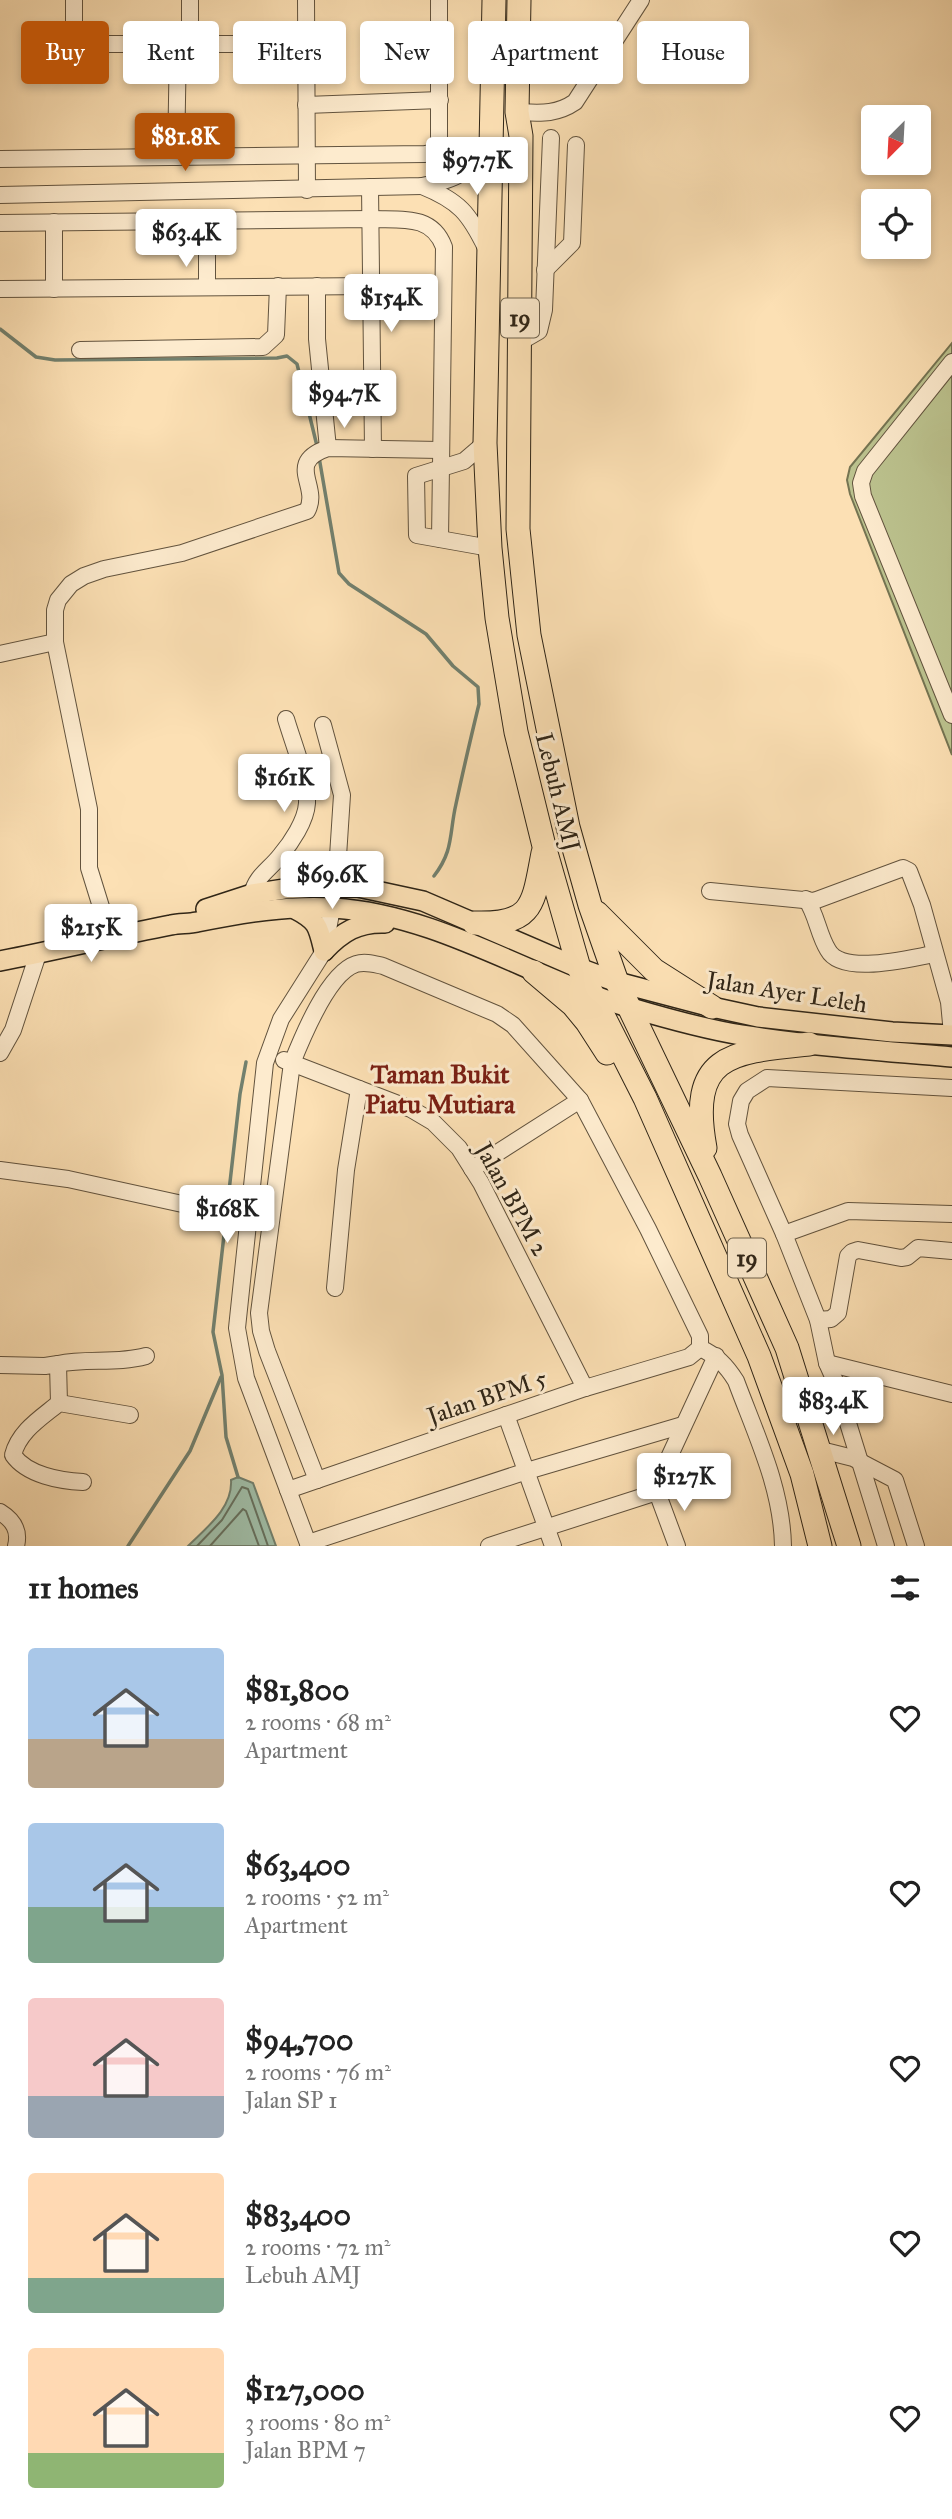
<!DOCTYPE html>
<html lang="en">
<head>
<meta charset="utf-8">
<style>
	body { margin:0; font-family:"IM FELL Great Primer",serif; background:#f6f6f6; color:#222; height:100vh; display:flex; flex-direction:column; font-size:26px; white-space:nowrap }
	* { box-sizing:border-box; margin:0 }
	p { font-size:23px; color:#767676 }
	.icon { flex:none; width:38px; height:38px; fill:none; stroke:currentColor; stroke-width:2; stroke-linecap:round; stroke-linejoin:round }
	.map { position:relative; height:1546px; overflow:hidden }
	.details { display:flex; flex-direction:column; background:#fff; flex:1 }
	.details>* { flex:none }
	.guide { position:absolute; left:21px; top:21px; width:910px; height:63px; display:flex; gap:14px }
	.needle { width:46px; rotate:204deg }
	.fabs { position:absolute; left:861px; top:105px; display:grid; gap:14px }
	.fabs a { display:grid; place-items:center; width:70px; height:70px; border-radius:7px; background:#fff; box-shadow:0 4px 10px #0003; font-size:35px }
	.price { position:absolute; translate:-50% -60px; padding:0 16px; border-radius:7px; background:#fff; color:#222; font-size:23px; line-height:46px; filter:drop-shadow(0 2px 4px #0008) }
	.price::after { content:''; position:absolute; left:50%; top:42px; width:21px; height:16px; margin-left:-10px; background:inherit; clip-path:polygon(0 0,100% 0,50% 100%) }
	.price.current { background:#b45309; color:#fff }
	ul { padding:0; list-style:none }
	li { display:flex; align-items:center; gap:21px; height:175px; padding:0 28px }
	li span { display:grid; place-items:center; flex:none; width:196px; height:140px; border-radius:7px; color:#555 }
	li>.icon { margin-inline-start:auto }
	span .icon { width:84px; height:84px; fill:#fffc; stroke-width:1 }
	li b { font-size:30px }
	h2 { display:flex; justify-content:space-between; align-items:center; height:84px; padding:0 28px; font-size:30px }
	.chip { padding:0 24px; border-radius:7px; background:#fff; box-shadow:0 4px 10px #0003; font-size:24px; line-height:63px }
	.chip.current { background:#b45309; color:#fff }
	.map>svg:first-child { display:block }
</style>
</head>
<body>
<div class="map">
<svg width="952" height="1546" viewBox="0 0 952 1546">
	<rect width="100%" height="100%" fill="#fce0b4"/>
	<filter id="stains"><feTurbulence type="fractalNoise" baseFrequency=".00286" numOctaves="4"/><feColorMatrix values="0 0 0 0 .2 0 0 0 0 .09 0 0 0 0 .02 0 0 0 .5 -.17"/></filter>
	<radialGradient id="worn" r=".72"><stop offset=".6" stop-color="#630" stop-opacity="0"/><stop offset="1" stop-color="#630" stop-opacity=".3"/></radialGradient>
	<polygon fill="#bcc38f" stroke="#757452" stroke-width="2" points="952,343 952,755 850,494 847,480 850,467"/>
	<path fill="#a0bea8" stroke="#72806e" stroke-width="2" d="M238 1477 253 1483 276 1546H188C206 1528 233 1508 231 1480Z"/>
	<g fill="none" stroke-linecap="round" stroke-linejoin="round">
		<g stroke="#67715f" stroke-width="2">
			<polyline points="197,1546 222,1520 242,1487 248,1489 268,1546"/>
			<polyline points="210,1546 243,1509 246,1511 259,1546"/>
		</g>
		<g stroke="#72806e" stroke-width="3.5">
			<polyline points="0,329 36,357 55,360 277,358 287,356 297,364 317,446"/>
			<path d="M319 457 339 573 349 584 426 634 453 666 478 687 479 704C471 737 463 771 456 804 449 834 454 850 434 876"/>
			<polyline points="238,1477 226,1437 222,1375 213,1332 240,1094 246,1062"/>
			<polyline points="128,1546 190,1451 221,1377"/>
		</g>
		<g stroke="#62533e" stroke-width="18">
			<g id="minor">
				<polyline points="74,0 74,35 79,42 88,44 307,44"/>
				<polyline points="190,0 190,43"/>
				<polyline points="306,0 307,190"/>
				<polyline points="306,105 440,100"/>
				<path d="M517 112C540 113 556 115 575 102L641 0"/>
				<polyline points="176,157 178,43"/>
				<polyline points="0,159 425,154 435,152 439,141 439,0"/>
				<path d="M422 186C459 201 469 213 486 248"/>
				<polyline points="370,187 373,449"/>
				<path d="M0 195 422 186C461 178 468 173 491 141"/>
				<polyline points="207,221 207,287"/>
				<polyline points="54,222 54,289"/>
				<path d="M0 223 371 219C401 220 432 214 444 247L440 539"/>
				<polyline points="545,270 572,243 576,145"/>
				<polyline points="317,286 317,339 328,448"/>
				<polyline points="0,289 373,286"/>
				<polyline points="520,342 539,331 544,310 551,138"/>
				<polyline points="80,350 263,347 276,335 278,286"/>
				<polyline points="952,362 865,471 861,483 863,496 952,715"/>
				<polyline points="485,443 464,461 416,476 417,535 490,548"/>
				<polyline points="0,654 55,642"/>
				<polyline points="323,725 342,795 336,887"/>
				<polyline points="710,891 814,901 903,868 909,871 922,905 949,1002 952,1034"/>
				<path d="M252 894C256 876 269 870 280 856 291 843 306 821 307 803 308 779 293 743 286 719"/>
				<path d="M806 899C817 915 818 934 828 950 842 976 910 958 934 954"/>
				<path d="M111 939 89 868V809L55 642V610L58 600 71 584 84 576 104 569 182 553 307 511C321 486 284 463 328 448L440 450"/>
				<polyline points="0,1053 13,1030 38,954"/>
				<polyline points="284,1060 411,1109 433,1122 459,1148 481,1183 585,1388"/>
				<polyline points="472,1169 580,1100"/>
				<polyline points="0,1170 68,1179 196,1207"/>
				<polyline points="784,1234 848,1211 952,1214"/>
				<polyline points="335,1288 346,1170 359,1089"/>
				<polyline points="818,1320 831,1319 838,1313 848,1256 852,1252 858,1250 901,1258 907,1257 918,1248 952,1251"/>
				<path d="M700 1348C717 1356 726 1365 736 1381 756 1435 782 1488 783 1546"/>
				<polyline points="827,1363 952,1394"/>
				<path d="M58 1364C87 1358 117 1364 146 1356"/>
				<polyline points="0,1365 45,1366 58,1364 59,1403"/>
				<polyline points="506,1415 553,1546"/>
				<polyline points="821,1450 853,1458 895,1480 916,1546"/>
				<path d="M317 1480 267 1351 261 1331 259 1313 292 1063C302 1038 328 973 356 964 365 961 374 964 383 966L497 1014 513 1025 580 1100 648 1229 700 1336V1348"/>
				<path d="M83 1482C60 1481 27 1475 13 1455 19 1431 41 1418 59 1403L130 1415"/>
				<polyline points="288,1490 585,1388 689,1357 700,1348"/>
				<path d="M0 1512C13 1520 20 1530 16 1546"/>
				<polyline points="308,1543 527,1471 683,1425"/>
				<polyline points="309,1546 246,1378 237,1328 265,1063 281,1019 324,951 332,908"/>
				<polyline points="489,1546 657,1492"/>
				<polyline points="677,1546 657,1492 659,1479 716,1356"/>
				<polyline points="886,1546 835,1381 827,1363 818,1320 784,1234 740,1135 737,1124 741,1101 747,1091 767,1078 952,1088"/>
			</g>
		</g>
		<g stroke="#2e2416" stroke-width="22">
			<g id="major">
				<polyline points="206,909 252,894 284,889 318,887 358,887 423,901 579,968 617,982 712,1007 758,1017 892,1032 952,1035"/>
				<path d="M295 909C318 921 318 926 324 951"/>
				<path d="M324 951C342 932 358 922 385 923"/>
				<path d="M0 961C57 950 114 936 171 925 180 923 189 924 197 922 243 913 287 905 334 908 439 915 529 977 628 1007 665 1018 704 1029 741 1035 811 1046 882 1051 952 1057"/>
			</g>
		</g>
		<g stroke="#2e2416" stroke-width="25">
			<g id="highway">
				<polyline points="494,0 485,443 490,548 497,618 516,732 544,846 579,968 645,1098 759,1356 802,1474 820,1546"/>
				<polyline points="519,0 517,112 521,136 518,529 529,635 568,827 590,905 617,982 710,1176 787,1348 849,1546"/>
				<polyline points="597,913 654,970 712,1007"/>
				<path d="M474 923C534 925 533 905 543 853"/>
				<polyline points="534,972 573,1005 587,1022 607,1053"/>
				<path d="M705 1148C688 1054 731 1052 809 1044"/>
			</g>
		</g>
		<use href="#minor" stroke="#fdebce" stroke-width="16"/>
		<use href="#major" stroke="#fce0b4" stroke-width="19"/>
		<use href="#highway" stroke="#fce0b4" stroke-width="23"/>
	</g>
	<g text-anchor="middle" stroke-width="6" stroke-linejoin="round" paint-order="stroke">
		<g fill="#fdebce" stroke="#6c604d" stroke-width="2">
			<rect x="501" y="298.5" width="38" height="39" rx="5"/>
			<rect x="728" y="1238.5" width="38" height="39" rx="5"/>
		</g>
		<g font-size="23" font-weight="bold" fill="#2e2416">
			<text x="520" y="326">19</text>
			<text x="747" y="1266">19</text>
		</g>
		<g font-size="24" fill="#2e2416" stroke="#fdebce">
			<text transform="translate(558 792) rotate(76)" y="8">Lebuh AMJ</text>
			<text transform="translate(787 992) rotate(9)" y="8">Jalan Ayer Leleh</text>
			<text transform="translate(512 1199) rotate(61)" y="8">Jalan BPM 2</text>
			<text transform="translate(487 1397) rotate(-19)" y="8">Jalan BPM 5</text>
		</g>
		<g font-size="26" font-weight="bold" fill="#7a1f14" stroke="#fdebce">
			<text x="440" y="1083">Taman Bukit<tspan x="440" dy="30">Piatu Mutiara</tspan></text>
		</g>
	</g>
	<rect width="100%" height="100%" filter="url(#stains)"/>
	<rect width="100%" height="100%" fill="url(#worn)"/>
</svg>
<div class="fabs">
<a><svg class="needle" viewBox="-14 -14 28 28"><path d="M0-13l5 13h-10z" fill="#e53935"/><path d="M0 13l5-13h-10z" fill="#767676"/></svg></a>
<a><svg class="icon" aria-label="locate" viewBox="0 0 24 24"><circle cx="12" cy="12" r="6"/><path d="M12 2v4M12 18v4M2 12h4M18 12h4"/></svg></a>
</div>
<b class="price current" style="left:185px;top:173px">$81.8K</b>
<b class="price" style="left:477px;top:197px">$97.7K</b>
<b class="price" style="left:186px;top:269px">$63.4K</b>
<b class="price" style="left:391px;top:334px">$154K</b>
<b class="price" style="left:344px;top:430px">$94.7K</b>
<b class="price" style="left:284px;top:814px">$161K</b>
<b class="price" style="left:332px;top:911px">$69.6K</b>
<b class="price" style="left:91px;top:964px">$215K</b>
<b class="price" style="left:227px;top:1245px">$168K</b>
<b class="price" style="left:833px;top:1437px">$83.4K</b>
<b class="price" style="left:684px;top:1513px">$127K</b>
<div class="guide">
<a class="chip current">Buy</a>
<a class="chip">Rent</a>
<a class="chip">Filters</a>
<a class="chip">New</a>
<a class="chip">Apartment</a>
<a class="chip">House</a>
</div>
</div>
<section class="details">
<h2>11 homes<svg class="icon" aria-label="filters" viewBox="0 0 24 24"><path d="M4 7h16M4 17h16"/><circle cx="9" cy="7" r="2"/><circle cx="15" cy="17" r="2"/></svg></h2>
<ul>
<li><span style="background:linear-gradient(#a9c7e8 65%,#b9a48a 0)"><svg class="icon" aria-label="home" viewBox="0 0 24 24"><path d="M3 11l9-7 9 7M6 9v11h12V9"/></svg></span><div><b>$81,800</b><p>2 rooms · 68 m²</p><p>Apartment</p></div><svg class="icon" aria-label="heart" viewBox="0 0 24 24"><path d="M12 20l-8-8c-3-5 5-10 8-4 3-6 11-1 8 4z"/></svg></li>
<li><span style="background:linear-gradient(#a9c7e8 60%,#7fa58c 0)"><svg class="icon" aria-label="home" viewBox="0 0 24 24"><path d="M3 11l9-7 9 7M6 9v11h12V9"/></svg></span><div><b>$63,400</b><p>2 rooms · 52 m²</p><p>Apartment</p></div><svg class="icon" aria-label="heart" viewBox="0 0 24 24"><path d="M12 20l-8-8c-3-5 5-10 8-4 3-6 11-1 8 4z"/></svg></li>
<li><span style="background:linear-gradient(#f6c9c9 70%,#9aa5b1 0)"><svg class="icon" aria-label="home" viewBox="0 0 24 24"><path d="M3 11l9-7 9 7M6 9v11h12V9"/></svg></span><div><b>$94,700</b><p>2 rooms · 76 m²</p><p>Jalan SP 1</p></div><svg class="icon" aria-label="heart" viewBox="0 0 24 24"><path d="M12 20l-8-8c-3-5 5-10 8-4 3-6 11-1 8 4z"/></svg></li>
<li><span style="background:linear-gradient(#ffd9b3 75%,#7fa58c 0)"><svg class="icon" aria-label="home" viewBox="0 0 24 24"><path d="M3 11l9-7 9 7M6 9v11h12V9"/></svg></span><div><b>$83,400</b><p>2 rooms · 72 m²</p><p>Lebuh AMJ</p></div><svg class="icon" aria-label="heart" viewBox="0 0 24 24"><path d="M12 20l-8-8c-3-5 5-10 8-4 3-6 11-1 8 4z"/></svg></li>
<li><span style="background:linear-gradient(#ffd9b3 75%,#8fb573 0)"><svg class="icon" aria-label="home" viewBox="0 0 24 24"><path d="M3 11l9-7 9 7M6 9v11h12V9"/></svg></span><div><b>$127,000</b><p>3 rooms · 80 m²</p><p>Jalan BPM 7</p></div><svg class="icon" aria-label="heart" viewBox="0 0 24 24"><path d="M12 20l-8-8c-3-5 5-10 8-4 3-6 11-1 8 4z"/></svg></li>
</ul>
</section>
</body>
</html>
